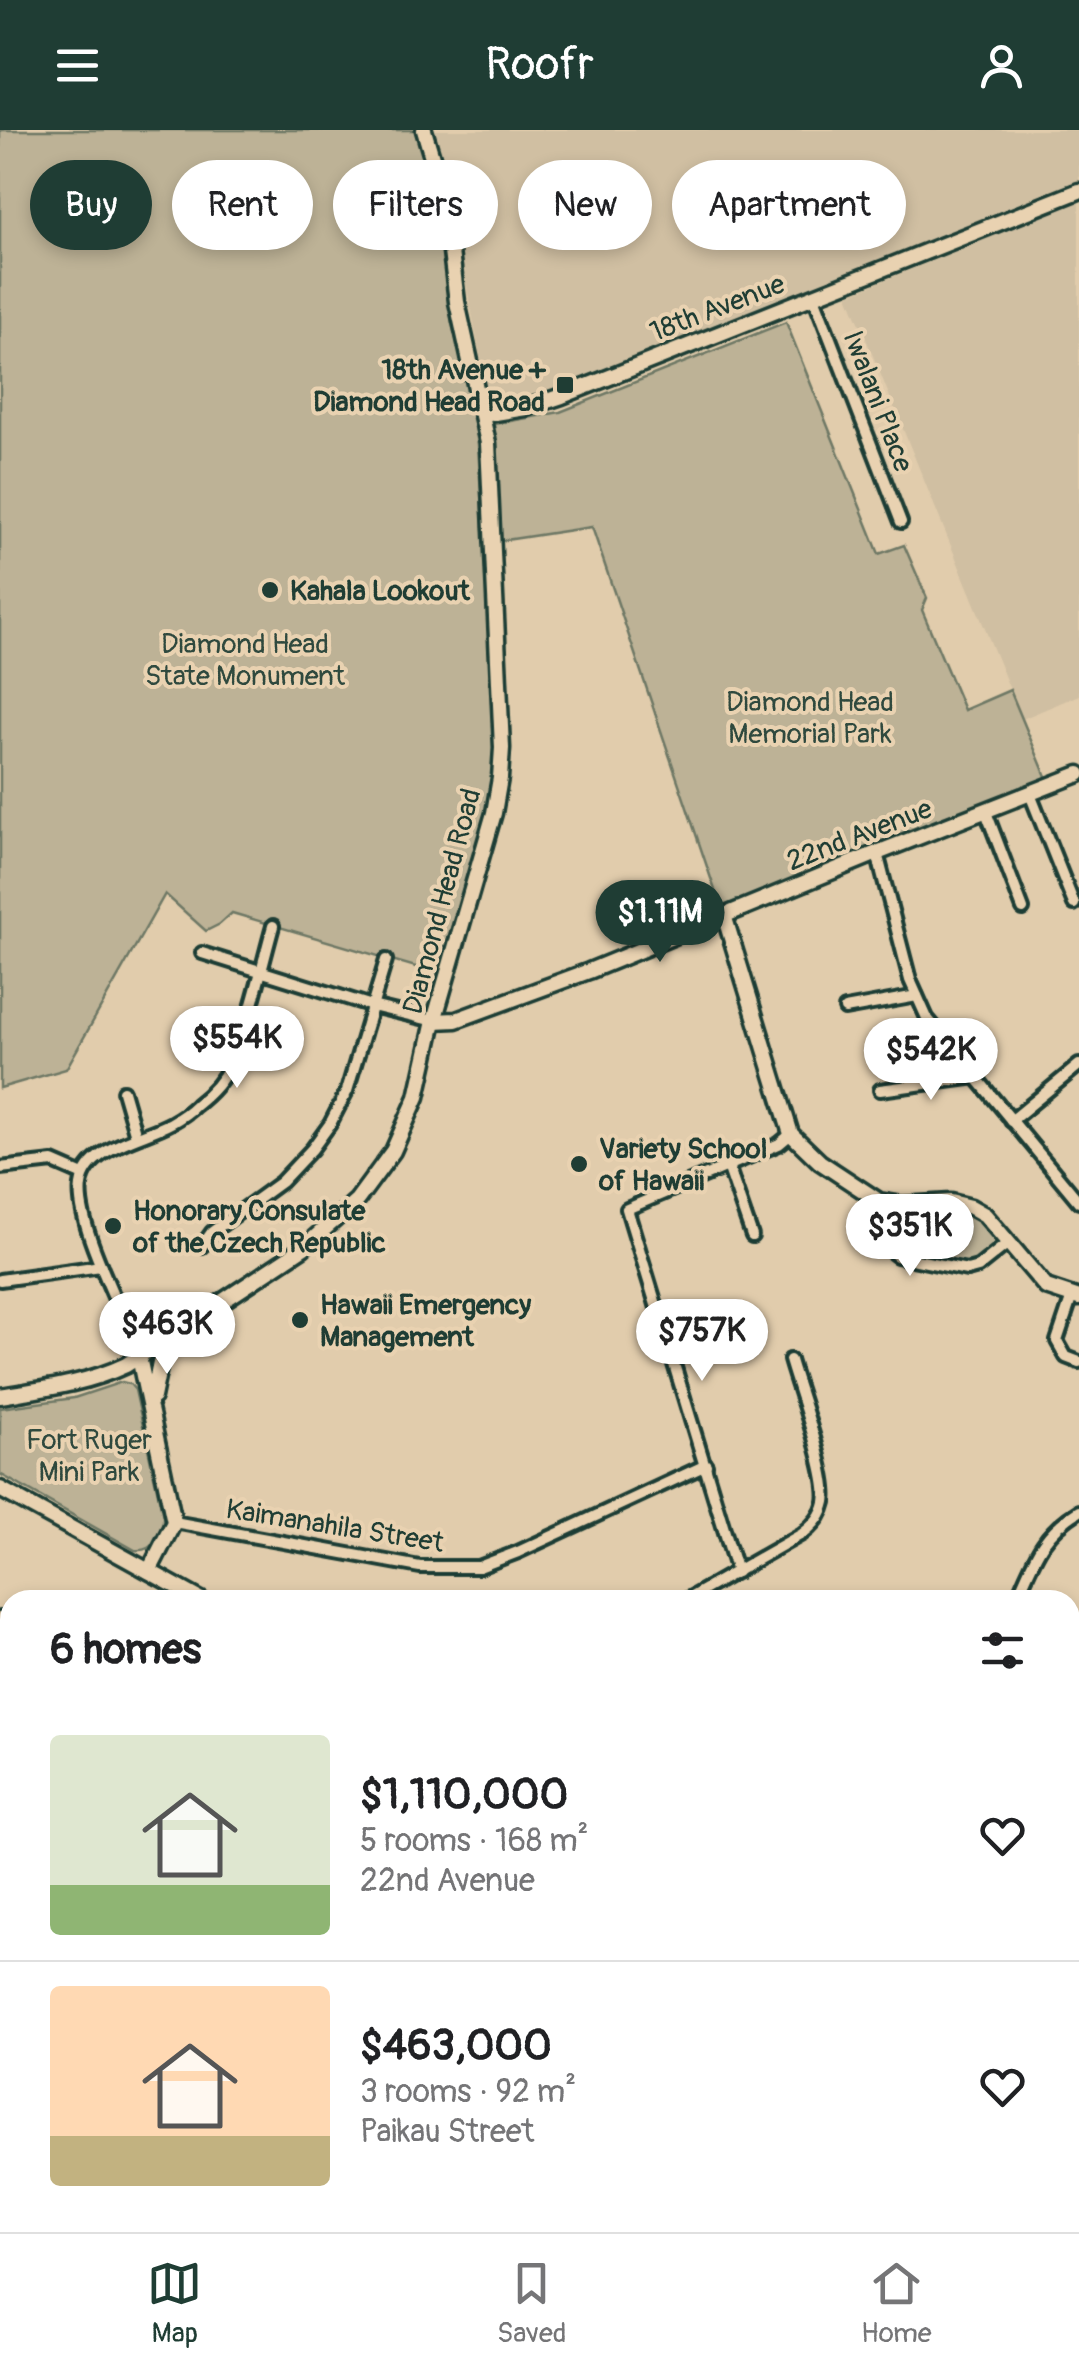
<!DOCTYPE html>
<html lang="en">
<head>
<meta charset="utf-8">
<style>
	body { margin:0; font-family:Pangolin,sans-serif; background:#f2f2f2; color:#202124; height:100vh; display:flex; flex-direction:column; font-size:38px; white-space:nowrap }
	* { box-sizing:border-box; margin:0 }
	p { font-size:32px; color:#757577 }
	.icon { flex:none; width:55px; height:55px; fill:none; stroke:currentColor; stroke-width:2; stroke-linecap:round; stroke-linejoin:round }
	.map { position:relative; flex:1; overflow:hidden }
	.side { position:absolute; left:0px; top:1460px; width:1080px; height:642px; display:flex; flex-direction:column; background:#fff; border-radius:30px 30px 0 0; box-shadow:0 5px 15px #0003 }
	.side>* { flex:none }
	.hud { position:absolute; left:30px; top:30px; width:1020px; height:90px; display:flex; gap:20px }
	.price { position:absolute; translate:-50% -85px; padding:0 22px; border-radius:35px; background:#fff; color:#222; font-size:32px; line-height:65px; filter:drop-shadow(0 2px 5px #0008) }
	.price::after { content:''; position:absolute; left:50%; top:60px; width:30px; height:22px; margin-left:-15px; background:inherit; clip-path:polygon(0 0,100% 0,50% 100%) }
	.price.selected { background:#1f3d34; color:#fff }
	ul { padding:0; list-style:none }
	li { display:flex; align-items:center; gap:30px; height:250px; padding:0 50px }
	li+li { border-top:2px solid #e0e0e0 }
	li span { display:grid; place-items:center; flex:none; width:280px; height:200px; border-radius:10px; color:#555 }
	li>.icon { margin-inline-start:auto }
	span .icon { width:120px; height:120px; fill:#fffc; stroke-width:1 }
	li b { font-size:42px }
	h2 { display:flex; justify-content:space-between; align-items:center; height:120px; padding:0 50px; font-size:42px }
	.tag { padding:0 35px; border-radius:45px; background:#fff; box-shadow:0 5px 15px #0003; font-size:35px; line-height:90px }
	.tag.selected { background:#1f3d34; color:#fff }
	header { display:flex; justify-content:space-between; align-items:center; height:130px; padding:0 50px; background:#1f3d34; color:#fff; font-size:45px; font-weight:600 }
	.menu { display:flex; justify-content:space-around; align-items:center; height:140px; border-top:2px solid #e0e0e0; background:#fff; font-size:28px; color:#757577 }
	.menu a { display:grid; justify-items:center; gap:5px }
	.menu .selected { color:#1f3d34 }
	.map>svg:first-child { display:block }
</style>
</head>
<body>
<header><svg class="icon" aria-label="menu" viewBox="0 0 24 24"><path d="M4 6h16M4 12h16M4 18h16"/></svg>Roofr<svg class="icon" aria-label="person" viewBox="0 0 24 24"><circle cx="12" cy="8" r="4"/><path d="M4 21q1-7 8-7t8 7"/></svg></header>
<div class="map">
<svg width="1079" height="2102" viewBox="0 0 1079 2102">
	<rect width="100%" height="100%" fill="#e1ccac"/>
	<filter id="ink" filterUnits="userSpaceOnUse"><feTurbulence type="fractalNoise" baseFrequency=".01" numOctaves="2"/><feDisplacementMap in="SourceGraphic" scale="20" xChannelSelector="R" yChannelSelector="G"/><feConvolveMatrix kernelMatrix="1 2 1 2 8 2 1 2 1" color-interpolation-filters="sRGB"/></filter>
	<g filter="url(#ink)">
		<g fill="#d0bfa2">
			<polygon points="433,0 1079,0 1079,52 530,276 504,279 488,266 441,26"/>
			<polygon points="1079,71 1079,565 1022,589 848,165"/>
		</g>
		<g fill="#bdb296" stroke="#6e7865" stroke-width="2.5">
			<path d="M0 0H415L427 33 436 73 452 194 468 253 478 314 495 600C495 685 462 764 436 843L232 783 220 794 206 801 165 764 66 939 0 958Z"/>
			<polygon points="786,192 879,424 904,415 927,468 922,480 964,580 1010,560 1048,651 721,778 592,397 499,411 494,294 560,282"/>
			<path d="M955 1081C974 1086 989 1096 997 1115 991 1124 982 1132 971 1135 959 1139 894 1123 885 1113 879 1106 878 1098 877 1090L886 1083 908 1084Z"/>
			<path d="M122 1252 130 1254 135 1260 163 1386C164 1403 154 1422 135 1420L0 1344V1278L74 1268Z"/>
		</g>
		<g fill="#91917b" stroke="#636f5f" stroke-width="2.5">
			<polygon points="1070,1975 1079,1976 1079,2102 469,2102 475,2092 1070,2092"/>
			<polygon points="0,1980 10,1983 10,2026 5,2063 10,2071 10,2092 29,2093 38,2102 0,2102"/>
		</g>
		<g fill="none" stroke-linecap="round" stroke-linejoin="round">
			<g stroke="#1f3d34" stroke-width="18">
				<g id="street">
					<polyline points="814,167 901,392"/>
					<polyline points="1030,664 1074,774"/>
					<polyline points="986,682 1023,779"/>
					<polyline points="877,723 910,850 927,888 1079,1072"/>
					<polyline points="202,823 372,876 434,891"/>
					<polyline points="845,879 917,866"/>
					<polyline points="880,960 976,947"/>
					<polyline points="123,961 136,1006"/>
					<polyline points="1011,991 1079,935"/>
					<polyline points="728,1036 752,1106"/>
					<polyline points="0,1038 53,1032 83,1045"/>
					<polyline points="879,1071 873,1083 873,1098 879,1112 897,1126 967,1140 978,1137 1008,1113"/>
					<polyline points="202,1116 212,1102 281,1052 312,1019 330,994 347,961 386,830"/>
					<polyline points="0,1150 101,1136"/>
					<polyline points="1072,1166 1057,1211 1066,1227 1079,1232"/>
					<path d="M139 1227C125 1184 75 1096 81 1055 86 1017 144 1008 171 993 180 988 189 982 196 975 209 965 223 950 230 935 249 896 261 839 273 796"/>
					<polyline points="174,1392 420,1437 479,1437 518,1422 706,1335"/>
					<polyline points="737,1442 627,1079 779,1014 791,1004"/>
					<path d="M686 1470 802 1404C813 1396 822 1386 825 1372 830 1346 798 1259 790 1230"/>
					<polyline points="929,1470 958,1470"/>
					<path d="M1016 1470C1034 1430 1040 1405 1079 1381"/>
					<polyline points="0,1488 10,1498"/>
					<polyline points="0,1535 10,1529"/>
					<polyline points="0,1654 10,1655"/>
					<polyline points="1070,1690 1079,1692"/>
					<polyline points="125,2092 141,2095 152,2092"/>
					<polyline points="237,2095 255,2102"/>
					<polyline points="286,2102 300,2097 344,2092"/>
				</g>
			</g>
			<g stroke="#1f3d34" stroke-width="21">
				<g id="secondary">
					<polyline points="483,285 526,278 562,266 1079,61"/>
					<polyline points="724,785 791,1004 820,1032 879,1071 903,1075 951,1072 971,1077 985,1085 1046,1157 1079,1168"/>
					<polyline points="434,891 456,890 589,841 877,723 1079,644"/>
					<polyline points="139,1227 174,1392 149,1441"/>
					<path d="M0 1266C43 1259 86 1254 126 1235L303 1118 357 1070 393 1021 417 967 434 891 494 683 500 648 502 618 488 313 457 172 445 71 424 0"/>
					<polyline points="153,1267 160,1233 177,1204"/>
					<polyline points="0,1359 201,1470"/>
					<polyline points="1070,1618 1079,1606"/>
					<polyline points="1070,1830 1079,1832"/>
				</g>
			</g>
			<use href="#street" stroke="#e9d2b1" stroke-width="10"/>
			<use href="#secondary" stroke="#e9d2b1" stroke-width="14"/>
		</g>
	</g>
	<g fill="#1f3d34" stroke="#e9d2b1" stroke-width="4">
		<rect x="555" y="245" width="20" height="20" rx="5"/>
		<circle cx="270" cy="460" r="10"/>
		<circle cx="579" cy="1034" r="10"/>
		<circle cx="113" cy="1096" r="10"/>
		<circle cx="300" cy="1190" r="10"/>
	</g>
	<g text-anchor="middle" stroke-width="8" stroke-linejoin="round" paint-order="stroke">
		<g font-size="28" fill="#1f3d34" stroke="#e9d2b1">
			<text transform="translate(717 177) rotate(-21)" y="10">18th Avenue</text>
			<text transform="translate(879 271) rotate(69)" y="10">Iwalani Place</text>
			<text transform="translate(859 704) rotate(-21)" y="10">22nd Avenue</text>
			<text transform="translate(441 771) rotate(-75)" y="10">Diamond Head Road</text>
			<text transform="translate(335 1395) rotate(9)" y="10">Kaimanahila Street</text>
		</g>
		<g font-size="28" font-weight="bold" fill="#1f3d34" stroke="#e9d2b1" text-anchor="start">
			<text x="545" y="249" text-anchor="end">18th Avenue +<tspan x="545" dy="32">Diamond Head Road</tspan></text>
			<text x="290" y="470">Kahala Lookout</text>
			<text x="599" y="1028">Variety School<tspan x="599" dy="32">of Hawaii</tspan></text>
			<text x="133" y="1090">Honorary Consulate<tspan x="133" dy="32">of the Czech Republic</tspan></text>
			<text x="320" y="1184">Hawaii Emergency<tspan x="320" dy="32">Management</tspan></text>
		</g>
		<g font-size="28" fill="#2f493e" stroke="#e9d2b1">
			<text x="245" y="523">Diamond Head<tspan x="245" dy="32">State Monument</tspan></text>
			<text x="810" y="581">Diamond Head<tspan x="810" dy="32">Memorial Park</tspan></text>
			<text x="89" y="1319">Fort Ruger<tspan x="89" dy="32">Mini Park</tspan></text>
		</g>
	</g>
</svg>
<b class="price selected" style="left:660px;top:835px">$1.11M</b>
<b class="price" style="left:237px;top:961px">$554K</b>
<b class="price" style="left:931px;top:973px">$542K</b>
<b class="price" style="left:910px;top:1149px">$351K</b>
<b class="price" style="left:167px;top:1247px">$463K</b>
<b class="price" style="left:702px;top:1254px">$757K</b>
<div class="hud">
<a class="tag selected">Buy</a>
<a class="tag">Rent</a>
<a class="tag">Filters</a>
<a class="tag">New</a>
<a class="tag">Apartment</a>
</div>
<section class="side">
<h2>6 homes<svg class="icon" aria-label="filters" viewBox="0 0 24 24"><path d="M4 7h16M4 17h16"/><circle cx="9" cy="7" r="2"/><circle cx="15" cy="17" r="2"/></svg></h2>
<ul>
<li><span style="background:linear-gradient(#dfe7d0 75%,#8fb573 0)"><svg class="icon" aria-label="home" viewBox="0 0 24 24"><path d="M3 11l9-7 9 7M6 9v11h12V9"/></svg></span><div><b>$1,110,000</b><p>5 rooms · 168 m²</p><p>22nd Avenue</p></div><svg class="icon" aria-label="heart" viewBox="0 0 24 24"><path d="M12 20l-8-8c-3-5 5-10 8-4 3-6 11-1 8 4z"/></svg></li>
<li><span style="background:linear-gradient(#ffd9b3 75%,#c2b280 0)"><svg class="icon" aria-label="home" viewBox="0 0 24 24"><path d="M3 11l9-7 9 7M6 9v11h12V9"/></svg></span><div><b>$463,000</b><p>3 rooms · 92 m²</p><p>Paikau Street</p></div><svg class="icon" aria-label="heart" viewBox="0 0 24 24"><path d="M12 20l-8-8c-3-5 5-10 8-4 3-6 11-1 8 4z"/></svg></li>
</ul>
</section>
</div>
<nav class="menu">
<a class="selected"><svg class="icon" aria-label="map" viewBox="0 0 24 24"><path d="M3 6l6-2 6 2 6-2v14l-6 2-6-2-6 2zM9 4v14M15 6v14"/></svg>Map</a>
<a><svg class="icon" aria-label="saved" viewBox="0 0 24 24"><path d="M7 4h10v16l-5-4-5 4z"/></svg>Saved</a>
<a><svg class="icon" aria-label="home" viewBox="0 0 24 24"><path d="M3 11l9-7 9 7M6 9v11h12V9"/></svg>Home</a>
</nav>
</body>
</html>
